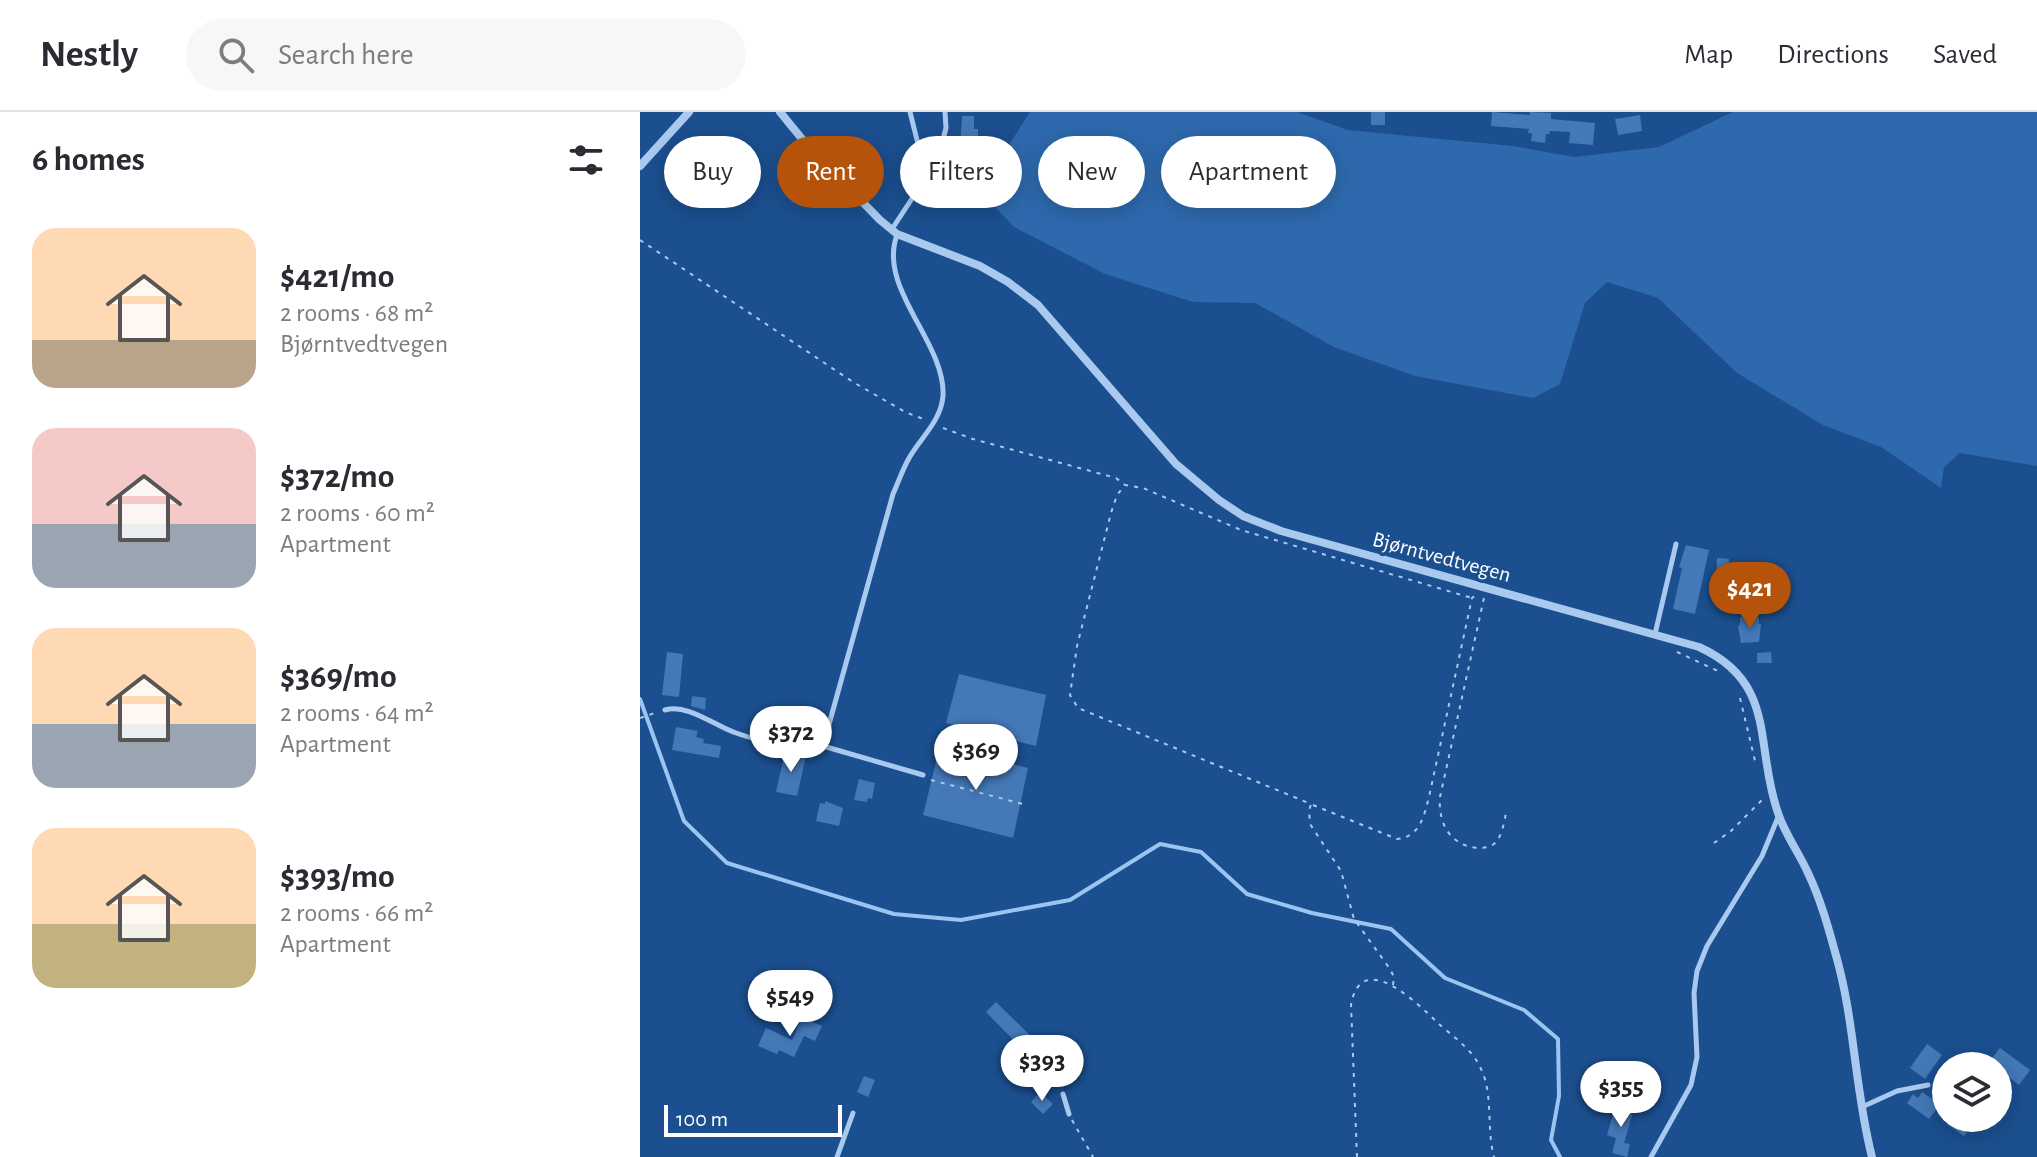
<!DOCTYPE html>
<html lang="en">
<head>
<meta charset="utf-8">
<style>
	body { margin:0; font-family:"Alegreya Sans",sans-serif; background:#f7f7f7; color:#2b2b33; height:100vh; display:flex; flex-direction:column; font-size:30px; white-space:nowrap }
	* { box-sizing:border-box; margin:0 }
	p { font-size:26px; color:#7c7c81 }
	.icon { flex:none; width:44px; height:44px; fill:none; stroke:currentColor; stroke-width:2; stroke-linecap:round; stroke-linejoin:round }
	.map { position:relative; flex:1; overflow:hidden }
	.side { display:flex; flex-direction:column; background:#fff; width:640px }
	.side>* { flex:none }
	.guide { position:absolute; left:24px; top:24px; width:760px; height:72px; display:flex; gap:16px }
	.fabs { position:absolute; left:1292px; top:940px; display:grid; gap:16px }
	.fabs a { display:grid; place-items:center; width:80px; height:80px; border-radius:50%; background:#fff; box-shadow:0 4px 20px #0003; font-size:40px }
	.scale { position:absolute; left:24px; bottom:20px; width:178px; box-sizing:border-box; padding-left:8px; border:4px solid #fff; border-top:0; font-size:22px; line-height:28px; white-space:nowrap; color:#fff; -webkit-text-stroke:6px #1b4f8f; paint-order:stroke }
	.price { position:absolute; translate:-50% -68px; padding:0 18px; border-radius:28px; background:#fff; color:#222; font-size:26px; line-height:52px; filter:drop-shadow(0 2px 4px #0008) }
	.price::after { content:''; position:absolute; left:50%; top:48px; width:24px; height:18px; margin-left:-12px; background:inherit; clip-path:polygon(0 0,100% 0,50% 100%) }
	.price.on { background:#b45309; color:#fff }
	ul { padding:0; list-style:none }
	li { display:flex; align-items:center; gap:24px; height:200px; padding:0 32px }
	li span { display:grid; place-items:center; flex:none; width:224px; height:160px; border-radius:24px; color:#555 }
	li>.icon { margin-inline-start:auto }
	span .icon { width:96px; height:96px; fill:#fffc; stroke-width:1 }
	li b { font-size:34px }
	h2 { display:flex; justify-content:space-between; align-items:center; height:96px; padding:0 32px; font-size:34px }
	.tag { padding:0 28px; border-radius:36px; background:#fff; box-shadow:0 4px 20px #0003; font-size:28px; line-height:72px }
	.tag.on { background:#b45309; color:#fff }
	header { display:flex; align-items:center; gap:48px; box-sizing:border-box; height:112px; padding:0 40px; background:#fff; border-bottom:2px solid #e1e1e2 }
	header strong { font-size:38px }
	nav { display:flex; gap:44px; margin-inline-start:auto; font-size:28px }
	.search { width:560px; height:72px; background:#f7f7f7; display:flex; align-items:center; gap:20px; box-sizing:border-box; padding:0 28px; border-radius:44px; color:#7c7c81; font-size:30px }
	main { display:flex; flex:1; min-height:0 }
	.map>svg:first-child { display:block }
</style>
</head>
<body>
<header>
<strong>Nestly</strong>
<div class="search"><svg class="icon" aria-label="search" viewBox="0 0 24 24"><circle cx="10" cy="10" r="6"/><path d="M15 15l6 6"/></svg>Search here</div>
<nav><a>Map</a><a>Directions</a><a>Saved</a></nav>
</header>
<main>
<section class="side">
<h2>6 homes<svg class="icon" aria-label="filters" viewBox="0 0 24 24"><path d="M4 7h16M4 17h16"/><circle cx="9" cy="7" r="2"/><circle cx="15" cy="17" r="2"/></svg></h2>
<ul>
<li><span style="background:linear-gradient(#ffd9b3 70%,#b9a48a 0)"><svg class="icon" aria-label="home" viewBox="0 0 24 24"><path d="M3 11l9-7 9 7M6 9v11h12V9"/></svg></span><div><b>$421/mo</b><p>2 rooms · 68 m²</p><p>Bjørntvedtvegen</p></div></li>
<li><span style="background:linear-gradient(#f6c9c9 60%,#9aa5b1 0)"><svg class="icon" aria-label="home" viewBox="0 0 24 24"><path d="M3 11l9-7 9 7M6 9v11h12V9"/></svg></span><div><b>$372/mo</b><p>2 rooms · 60 m²</p><p>Apartment</p></div></li>
<li><span style="background:linear-gradient(#ffd9b3 60%,#9aa5b1 0)"><svg class="icon" aria-label="home" viewBox="0 0 24 24"><path d="M3 11l9-7 9 7M6 9v11h12V9"/></svg></span><div><b>$369/mo</b><p>2 rooms · 64 m²</p><p>Apartment</p></div></li>
<li><span style="background:linear-gradient(#ffd9b3 60%,#c2b280 0)"><svg class="icon" aria-label="home" viewBox="0 0 24 24"><path d="M3 11l9-7 9 7M6 9v11h12V9"/></svg></span><div><b>$393/mo</b><p>2 rooms · 66 m²</p><p>Apartment</p></div></li>
</ul>
</section>
<div class="map">
<svg width="1397" height="1045" viewBox="0 0 1397 1045">
	<rect width="100%" height="100%" fill="#1b4f8f"/>
	<polygon fill="#2e69ad" points="390,0 657,0 708,18 873,34 934,45 1019,35 1093,0 1397,0 1397,354 1320,341 1304,355 1301,376 1241,335 1183,313 1097,261 1018,186 967,170 945,191 920,272 893,286 775,264 694,235 615,191 553,190 465,162 374,115 348,88 363,42"/>
	<g fill="none" stroke-linecap="round" stroke-linejoin="round">
		<polyline stroke="#9cc4f0" stroke-width="4" points="0,587 44,709 87,751 254,802 321,808 430,788 520,732 561,740 607,782 672,801 751,817 805,866 884,898 918,927 919,984 911,1028 920,1045"/>
	</g>
	<g fill="#4478b7">
		<rect x="731" y="0" width="14" height="13"/>
		<polygon points="852,0 890,3 890,0 911,1 911,7 955,11 953,33 929,31 930,20 910,19 909,22 906,22 905,31 891,29 892,21 888,21 889,17 851,14"/>
		<polygon points="1000,3 1002,19 978,23 975,7"/>
		<polygon points="322,4 334,4 334,17 338,17 338,39 320,39"/>
		<polygon points="307,39 323,40 323,53 306,53"/>
		<polygon points="1046,433 1069,438 1055,502 1033,497 1042,456 1039,455"/>
		<polygon points="1077,446 1089,447 1088,463 1108,463 1108,480 1076,479"/>
		<polygon points="1100,505 1119,505 1119,512 1121,512 1119,530 1101,531 1098,514 1100,513"/>
		<polygon points="27,540 43,542 39,585 22,583"/>
		<polygon points="1131,540 1132,551 1117,551 1117,541"/>
		<polygon points="319,562 406,583 396,634 306,611"/>
		<polygon points="52,584 66,586 65,598 51,594"/>
		<polygon points="36,615 58,619 56,625 64,627 63,631 81,634 79,646 32,638"/>
		<polygon points="300,634 388,656 373,726 283,703"/>
		<polygon points="145,640 166,644 157,684 136,680"/>
		<polygon points="219,667 235,671 232,687 228,686 227,690 214,688"/>
		<polygon points="185,689 203,696 199,714 176,709 180,691 185,692"/>
		<polygon points="356,890 407,940 396,951 346,900"/>
		<polygon points="162,905 182,914 175,929 164,924 154,945 139,938 137,942 118,934 126,916 152,928"/>
		<polygon points="1287,932 1302,943 1285,967 1270,956"/>
		<polygon points="1360,936 1390,958 1379,973 1358,957 1358,954 1349,950"/>
		<polygon points="224,964 235,968 228,985 217,980"/>
		<polygon points="400,980 413,992 403,1002 391,990"/>
		<polygon points="1282,980 1295,989 1294,992 1298,995 1289,1007 1267,991 1273,982 1278,986"/>
		<polygon points="976,992 994,997 984,1031 990,1032 987,1045 972,1041 976,1026 967,1023"/>
		<polygon points="1311,1006 1336,1006 1324,1024 1307,1012"/>
	</g>
	<g fill="none" stroke-linecap="round" stroke-linejoin="round">
		<g stroke="#a9c9ee" stroke-width="2" stroke-dasharray="4 6" stroke-linecap="butt">
			<polyline points="0,128 213,270 265,300 286,308"/>
			<polyline points="303,316 333,327 476,366 485,373"/>
			<path d="M844 486 800 685C798 710 809 733 837 736 843 736 850 736 855 731 862 724 864 711 866 701"/>
			<polyline points="1037,540 1078,559"/>
			<polyline points="1100,586 1116,653"/>
			<polyline points="0,606 18,600"/>
			<polyline points="291,668 387,693"/>
			<path d="M673 693 757 727C780 725 784 704 789 685L832 486 836 483"/>
			<polyline points="1074,731 1091,719 1123,687"/>
			<polyline points="753,873 754,865 750,857 714,807 701,759 670,712 669,699 671,692 438,596 430,583 437,534 471,401 477,383 485,373 503,376 601,418 832,486"/>
			<polyline points="432,1008 453,1045"/>
			<path d="M717 1045 711 893C721 835 778 892 798 911 812 924 832 937 840 955 854 981 846 1016 854 1045"/>
		</g>
		<g stroke="#a9c9ee" stroke-width="5">
			<polyline points="270,0 281,44 288,51"/>
			<polyline points="252,117 277,79 288,51 301,35 306,16 305,0"/>
			<polyline points="1015,522 1036,432"/>
			<path d="M25 598C47 591 75 614 96 621 123 630 154 639 183 634L253 382C258 371 262 359 268 348 279 327 301 310 303 284 306 231 237 176 257 123"/>
			<polyline points="183,634 283,663"/>
			<polyline points="423,982 429,1002"/>
			<polyline points="1222,995 1257,979 1288,973"/>
			<polyline points="197,1045 213,1001"/>
			<polyline points="1011,1045 1051,973 1057,945 1054,881 1057,859 1067,834 1122,744 1139,703"/>
		</g>
		<g stroke="#a9c9ee" stroke-width="8">
			<path d="M140 0 167 33 240 108 257 122 340 154 368 170 398 193 536 352 579 388 603 404 641 419 1059 535C1138 571 1114 633 1138 701 1145 722 1159 741 1168 761 1181 788 1189 818 1197 847 1215 912 1215 980 1232 1045"/>
			<polyline points="0,54 49,0"/>
		</g>
	</g>
	<g text-anchor="middle" stroke-width="7" stroke-linejoin="round" paint-order="stroke">
		<g font-size="22" fill="#fff" stroke="#1b4f8f">
			<text transform="translate(802 444) rotate(15)" y="8">Bjørntvedtvegen</text>
		</g>
	</g>
</svg>
<div class="fabs">
<a><svg class="icon" aria-label="layers" viewBox="0 0 24 24"><path d="M12 4l9 5-9 5-9-5zM3 14l9 5 9-5"/></svg></a>
</div>
<div class="scale">100 m</div>
<b class="price on" style="left:1110px;top:518px">$421</b>
<b class="price" style="left:151px;top:662px">$372</b>
<b class="price" style="left:336px;top:680px">$369</b>
<b class="price" style="left:150px;top:926px">$549</b>
<b class="price" style="left:402px;top:991px">$393</b>
<b class="price" style="left:981px;top:1017px">$355</b>
<div class="guide">
<a class="tag">Buy</a>
<a class="tag on">Rent</a>
<a class="tag">Filters</a>
<a class="tag">New</a>
<a class="tag">Apartment</a>
</div>
</div>
</main>
</body>
</html>
